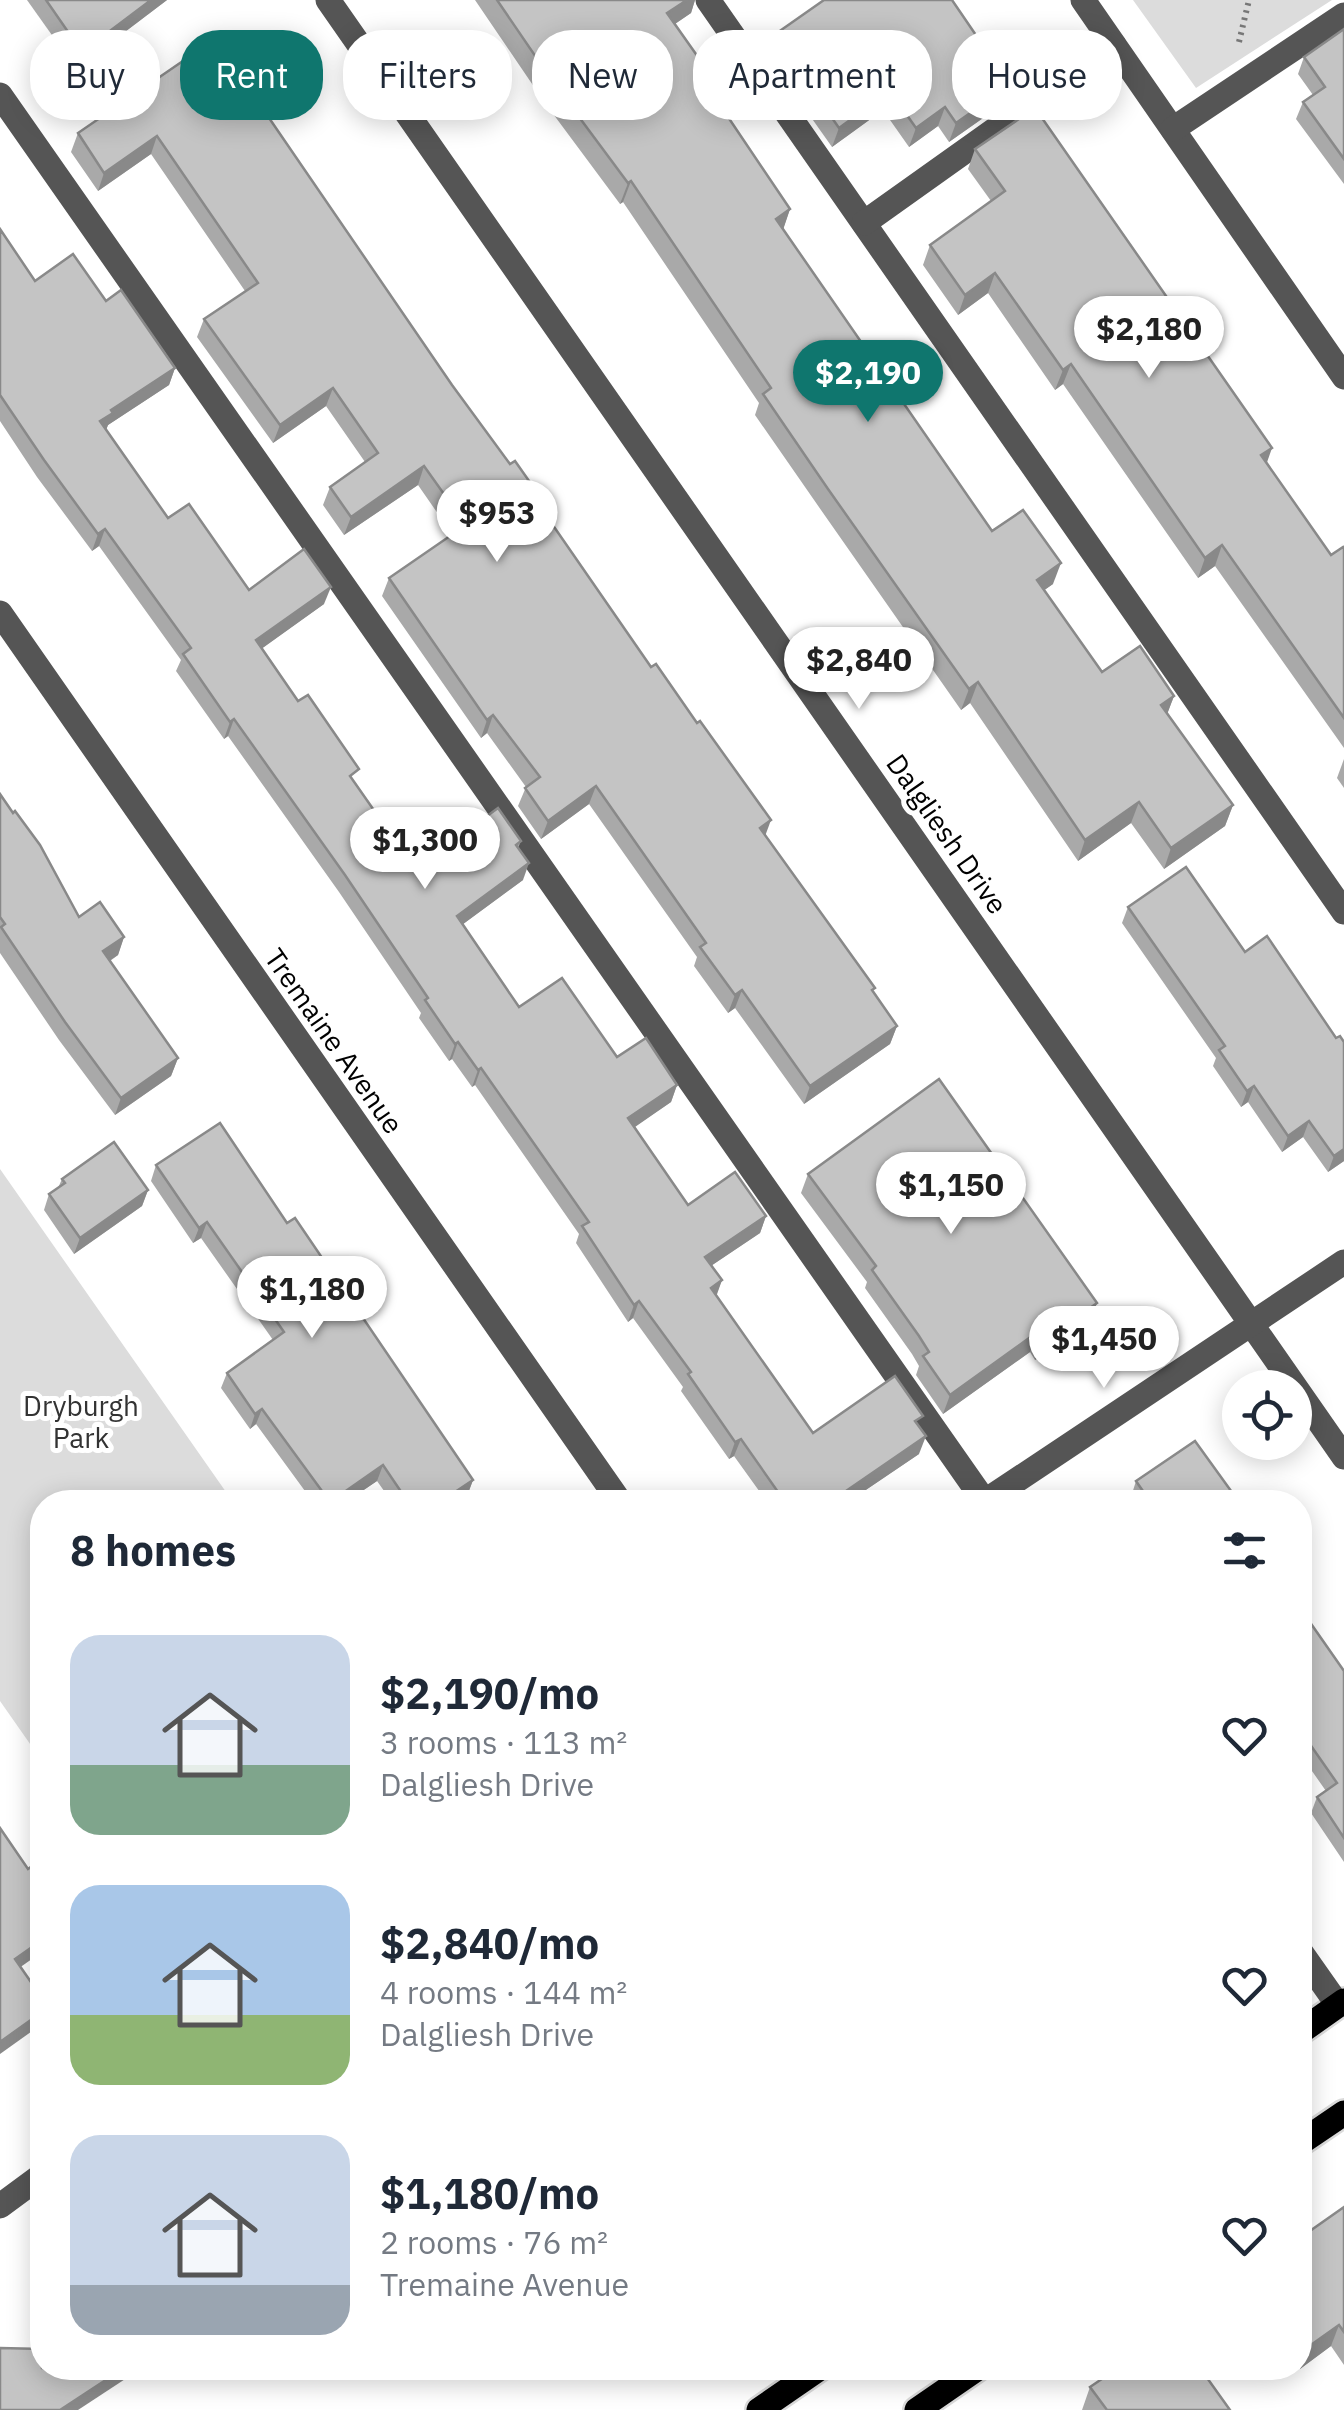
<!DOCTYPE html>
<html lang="en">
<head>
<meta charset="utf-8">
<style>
	body { margin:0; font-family:"IBM Plex Sans",sans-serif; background:#f6f6f7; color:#1f2937; height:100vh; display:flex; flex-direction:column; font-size:38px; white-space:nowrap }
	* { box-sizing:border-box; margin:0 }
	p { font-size:32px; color:#747a83 }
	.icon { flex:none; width:55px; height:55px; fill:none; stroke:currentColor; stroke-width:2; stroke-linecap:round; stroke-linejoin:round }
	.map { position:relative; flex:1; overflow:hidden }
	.drawer { position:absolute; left:30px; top:1490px; width:1282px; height:890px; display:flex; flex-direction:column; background:#fff; border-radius:40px; box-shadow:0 5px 25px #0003 }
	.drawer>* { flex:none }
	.top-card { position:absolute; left:30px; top:30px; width:1285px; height:90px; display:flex; gap:20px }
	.tools { position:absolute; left:1222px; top:1370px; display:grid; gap:20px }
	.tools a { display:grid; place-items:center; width:90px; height:90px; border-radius:50%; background:#fff; box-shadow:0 5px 25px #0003; font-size:50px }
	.price { position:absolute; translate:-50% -85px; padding:0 22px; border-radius:35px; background:#fff; color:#222; font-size:32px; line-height:65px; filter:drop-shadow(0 2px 5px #0008) }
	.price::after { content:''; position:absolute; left:50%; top:60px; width:30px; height:22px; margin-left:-15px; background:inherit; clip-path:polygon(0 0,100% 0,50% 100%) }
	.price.active { background:#0f766e; color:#fff }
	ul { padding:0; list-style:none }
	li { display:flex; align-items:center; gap:30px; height:250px; padding:0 40px }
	li span { display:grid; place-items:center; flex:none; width:280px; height:200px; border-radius:30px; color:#555 }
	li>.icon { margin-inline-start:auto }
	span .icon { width:120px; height:120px; fill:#fffc; stroke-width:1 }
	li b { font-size:42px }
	h2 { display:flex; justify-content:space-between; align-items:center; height:120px; padding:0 40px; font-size:42px }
	.chip { padding:0 35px; border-radius:40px; background:#fff; box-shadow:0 5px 25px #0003; font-size:35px; line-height:90px }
	.chip.active { background:#0f766e; color:#fff }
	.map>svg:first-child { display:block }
</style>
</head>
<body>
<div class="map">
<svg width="1344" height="2410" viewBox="0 0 1344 2410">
	<rect width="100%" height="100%" fill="#fff"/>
	<g fill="#dcdcdc">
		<polygon points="1133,0 1332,0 1196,88"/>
		<polygon points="0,1169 233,1502 42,1502 42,1761 0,1701"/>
	</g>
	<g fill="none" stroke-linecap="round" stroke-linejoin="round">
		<g stroke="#dbdbdb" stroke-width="30">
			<g id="major">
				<polyline points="1300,2032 1344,2001"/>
				<polyline points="1300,2143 1344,2113"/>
				<polyline points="759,2410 820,2368"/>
				<polyline points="917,2410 978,2368"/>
			</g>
		</g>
		<polyline stroke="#777" stroke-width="6" stroke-dasharray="2.5 5" stroke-linecap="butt" points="1239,42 1249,0"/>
		<g stroke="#555" stroke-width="25">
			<polyline points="328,0 1344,1457"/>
			<polyline points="708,0 1344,912"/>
			<polyline points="1083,0 1344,377"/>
			<polyline points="0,95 985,1502"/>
			<polyline points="1173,129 1344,15"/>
			<polyline points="864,223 1114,45"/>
			<polyline points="0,613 620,1502"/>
			<polyline points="984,1502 1344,1262"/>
			<polyline points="1300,1951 1338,2005"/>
			<polyline points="0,2206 42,2175"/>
		</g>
		<use href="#major" stroke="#000" stroke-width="25"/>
	</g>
	<g fill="#a9a9a9">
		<polygon points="27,0 167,0 76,69"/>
		<polygon points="475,0 695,0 691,13 675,24 730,119 790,209 783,229 992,531 1053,584 1044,590 1102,672 1174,696 1167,714 1233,805 1225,826 1164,869 1131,823 1078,861 970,703 961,710 821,510 755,415 759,403 623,202 620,204 545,103"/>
		<polygon points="1344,29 1344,184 1296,119 1303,102 1313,95 1298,74 1304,57"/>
		<polygon points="774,35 1010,85 1003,104 949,142 938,126 909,147 883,110 832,147 767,55"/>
		<polygon points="215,39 452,385 544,512 897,1026 890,1044 804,1104 735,1008 728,1013 694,966 697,957 589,804 541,839 518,806 526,787 487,733 481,738 382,596 389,578 452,534 418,485 344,535 323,505 330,487 365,462 326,406 273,443 197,337 204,319 245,291 151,154 98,191 71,152 78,133"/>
		<polygon points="975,149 1266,463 1331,555 1344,549 1344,748 1215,566 1198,578 1063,384 1055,390 988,293 958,315 923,265 930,245 991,201 968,169"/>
		<polygon points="0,229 35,281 106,301 175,368 169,385 108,425 106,430 168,518 249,590 324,604 262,648 415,869 521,841 518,848 523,880 463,924 519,1007 617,1057 677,1085 671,1102 634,1127 688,1205 766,1216 760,1233 712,1265 722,1280 716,1295 813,1433 919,1427 919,1454 848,1502 767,1502 734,1456 729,1459 681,1391 683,1387 633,1318 628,1322 576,1243 579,1234 475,1085 472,1087 452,1059 449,1061 419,1018 421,1013 339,892 228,736 224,739 176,671 181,660 99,546 92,551 37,477 0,421"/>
		<polygon points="1344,759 1344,788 1337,778"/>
		<polygon points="0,794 79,917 124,937 118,955 110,961 178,1058 171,1076 115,1115 59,1040 0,953"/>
		<polygon points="1128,907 1245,952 1336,1038 1344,1042 1344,1161 1328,1172 1303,1137 1282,1152 1248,1102 1241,1107 1213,1066 1216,1058 1122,923"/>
		<polygon points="156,1165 287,1223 473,1480 467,1496 457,1502 392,1502 377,1481 346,1502 313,1502 256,1424 250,1429 221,1388 227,1373 273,1340 201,1238 193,1243 151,1181"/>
		<polygon points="808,1174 1090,1321 1035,1360 1030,1352 943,1414 916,1375 919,1366 912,1354 865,1288 867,1282 801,1193"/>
		<polygon points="62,1179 148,1190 142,1206 74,1254 44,1210 49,1194 58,1188"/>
		<polygon points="1136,1481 1239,1502 1134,1502 1131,1497"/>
		<polygon points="1300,1608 1344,1671 1344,1862 1311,1813 1317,1797 1326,1791 1300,1754"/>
		<polygon points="1344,2207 1344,2365 1331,2346 1300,2369 1300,2238"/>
		<polygon points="1090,2387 1230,2410 1082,2410"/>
	</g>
	<g fill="#898989">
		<polygon points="151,0 167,0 76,69 82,52"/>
		<polygon points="687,0 695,0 691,13 660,34 667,13"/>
		<polygon points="1010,85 1003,104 949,142 956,123"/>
		<polygon points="890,91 883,110 832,147 839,128"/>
		<polygon points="945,107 938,126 909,147 916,128"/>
		<polygon points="157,136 151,154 98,191 104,173"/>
		<polygon points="631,181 623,202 620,204 628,183"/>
		<polygon points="790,209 783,230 776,219"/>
		<polygon points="995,273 988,293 958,315 965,295"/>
		<polygon points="1071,364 1063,384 1055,390 1063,370"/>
		<polygon points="175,368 169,385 108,425 106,430 100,421 111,410"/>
		<polygon points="333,388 326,406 273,443 280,425"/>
		<polygon points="1272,448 1265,468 1261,455"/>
		<polygon points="424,466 418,485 344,535 351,517"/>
		<polygon points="105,529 99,546 92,551 98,534"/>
		<polygon points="1222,545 1215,566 1198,578 1205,558"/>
		<polygon points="1061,563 1053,584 1029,601 1037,580"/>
		<polygon points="331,587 324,604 250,657 256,640"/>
		<polygon points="978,682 970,703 961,710 969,689"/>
		<polygon points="1174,696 1166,717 1161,705"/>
		<polygon points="493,715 487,733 481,738 487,720"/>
		<polygon points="234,719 228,736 224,739 230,722"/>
		<polygon points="596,786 589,804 541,839 548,821"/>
		<polygon points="1139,802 1131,823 1078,861 1085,840"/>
		<polygon points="1233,805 1225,826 1164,869 1171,848"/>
		<polygon points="771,820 764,839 760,828"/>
		<polygon points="529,863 523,880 451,933 457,916"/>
		<polygon points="124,937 118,955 97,969 103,951"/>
		<polygon points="742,990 735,1008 728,1013 735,995"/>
		<polygon points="897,1026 890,1044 804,1104 810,1086"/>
		<polygon points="458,1042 452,1059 449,1061 455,1044"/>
		<polygon points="178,1058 171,1076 115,1115 121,1098"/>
		<polygon points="481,1068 475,1085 472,1087 478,1070"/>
		<polygon points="677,1085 671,1102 622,1136 628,1118"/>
		<polygon points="1254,1086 1248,1102 1241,1107 1247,1091"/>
		<polygon points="1309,1121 1303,1137 1282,1152 1288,1136"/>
		<polygon points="1344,1149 1344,1161 1328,1172 1334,1156"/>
		<polygon points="148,1190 142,1206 74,1254 80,1238"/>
		<polygon points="766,1216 760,1233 699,1274 705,1257"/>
		<polygon points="207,1222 201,1238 193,1243 199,1228"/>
		<polygon points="722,1280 716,1297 711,1288"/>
		<polygon points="639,1301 633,1318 628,1322 634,1305"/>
		<polygon points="1097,1303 1090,1321 1035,1360 1042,1342"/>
		<polygon points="1036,1333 1030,1352 943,1414 950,1395"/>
		<polygon points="262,1409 256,1424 250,1429 255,1414"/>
		<polygon points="926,1436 919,1454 848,1502 830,1502"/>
		<polygon points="741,1439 734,1456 729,1459 735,1442"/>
		<polygon points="383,1465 377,1481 346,1502 330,1502"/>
		<polygon points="473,1480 467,1496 457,1502 440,1502"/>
		<polygon points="42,1940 42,1952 9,1975 15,1959"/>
		<polygon points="42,2012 42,2024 0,2054 0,2042"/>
		<polygon points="1339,2325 1331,2346 1300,2369 1308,2347"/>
		<polygon points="124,2368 142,2368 78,2410 60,2410"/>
	</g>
	<g fill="#c4c4c4" stroke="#898989" stroke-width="2.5">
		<polygon points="46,0 151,0 82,52"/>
		<polygon points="497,0 687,0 667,13 734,108 726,114 790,209 776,219 992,531 1023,510 1061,563 1037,580 1102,672 1140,646 1174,696 1161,705 1233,805 1171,848 1139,802 1085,840 978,682 969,689 828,489 763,394 771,388 631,181 628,183 553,82"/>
		<polygon points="824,0 952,0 1010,85 956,123 945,107 916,128 890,91 839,128 774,35"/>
		<polygon points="1344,29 1344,159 1303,102 1325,87 1304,57"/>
		<polygon points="215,39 452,385 510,464 515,461 546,505 541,508 651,667 656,664 697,723 700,721 771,820 760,828 875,988 872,990 897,1026 810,1086 742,990 735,995 700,947 706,943 596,786 548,821 525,788 540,777 493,715 487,720 389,578 466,525 424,466 351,517 330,487 378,453 333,388 280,425 204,319 258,283 157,136 104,173 78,133"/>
		<polygon points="1035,108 1272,448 1261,455 1331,555 1343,547 1344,549 1344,718 1222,545 1205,558 1071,364 1063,370 995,273 965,295 930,245 1005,191 975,149"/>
		<polygon points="0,229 35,281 73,254 106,301 121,290 175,368 111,410 113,413 100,421 168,518 189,504 249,590 304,549 331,587 256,640 298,701 308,695 359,769 350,776 415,869 498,808 521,841 516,845 529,863 457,916 519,1007 562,978 617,1057 646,1038 677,1085 628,1118 688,1205 735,1172 766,1216 705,1257 722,1280 711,1288 813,1433 895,1376 923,1416 915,1421 926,1436 830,1502 785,1502 741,1439 735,1442 688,1374 691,1372 639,1301 634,1305 582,1226 589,1222 481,1068 478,1070 458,1042 455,1044 425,1000 428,998 345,875 234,719 230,722 183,654 191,648 105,529 98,534 44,460 0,395"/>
		<polygon points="0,794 13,813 15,811 40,845 79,917 100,902 124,937 103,951 178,1058 121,1098 65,1022 1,927 5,924 0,917"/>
		<polygon points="1186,867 1245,952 1267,936 1336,1038 1340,1036 1344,1042 1344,1149 1334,1156 1309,1121 1288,1136 1254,1086 1247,1091 1219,1050 1225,1046 1128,907"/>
		<polygon points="939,1079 1097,1303 1042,1342 1036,1333 950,1395 923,1356 929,1352 919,1336 872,1270 876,1266 808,1174"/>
		<polygon points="220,1123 287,1223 295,1218 473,1480 440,1502 408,1502 383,1465 330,1502 262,1409 255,1414 227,1373 284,1332 207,1222 199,1228 156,1165"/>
		<polygon points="114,1142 148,1190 80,1238 49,1194 65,1183 62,1179"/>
		<polygon points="1195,1441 1239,1502 1139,1502 1147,1497 1136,1481"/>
		<polygon points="1300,1608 1344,1671 1344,1838 1317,1797 1337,1783 1300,1730"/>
		<polygon points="0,1828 28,1869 42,1859 42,1940 15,1959 42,1998 42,2012 0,2042"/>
		<polygon points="1344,2207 1344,2332 1339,2325 1308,2347 1300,2336 1300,2238"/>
		<polygon points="0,2348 42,2349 42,2368 124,2368 60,2410 0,2410"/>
		<polygon points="1118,2368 1200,2368 1230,2410 1107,2410 1090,2387"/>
	</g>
	<g text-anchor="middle" stroke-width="10" stroke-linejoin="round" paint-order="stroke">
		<g font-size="28" fill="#000" stroke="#fff">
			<text transform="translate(947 834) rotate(55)" y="10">Dalgliesh Drive</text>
			<text transform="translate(334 1041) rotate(55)" y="10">Tremaine Avenue</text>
		</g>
		<g font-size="28" fill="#333" stroke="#fff">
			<text x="81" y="1416">Dryburgh<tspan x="81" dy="32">Park</tspan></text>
		</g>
	</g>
</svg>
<div class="tools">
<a><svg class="icon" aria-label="locate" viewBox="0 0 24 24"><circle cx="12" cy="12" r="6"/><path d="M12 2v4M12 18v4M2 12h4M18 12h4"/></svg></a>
</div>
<b class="price" style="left:1149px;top:381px">$2,180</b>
<b class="price active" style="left:868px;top:425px">$2,190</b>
<b class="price" style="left:497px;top:565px">$953</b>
<b class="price" style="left:859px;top:712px">$2,840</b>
<b class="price" style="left:425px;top:892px">$1,300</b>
<b class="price" style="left:951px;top:1237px">$1,150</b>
<b class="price" style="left:312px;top:1341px">$1,180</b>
<b class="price" style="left:1104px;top:1391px">$1,450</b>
<div class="top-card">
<a class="chip">Buy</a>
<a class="chip active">Rent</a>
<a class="chip">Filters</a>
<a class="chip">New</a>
<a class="chip">Apartment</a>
<a class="chip">House</a>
</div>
<section class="drawer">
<h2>8 homes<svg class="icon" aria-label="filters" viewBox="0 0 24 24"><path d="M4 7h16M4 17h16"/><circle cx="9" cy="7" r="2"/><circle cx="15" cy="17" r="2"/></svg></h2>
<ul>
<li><span style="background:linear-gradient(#c9d6e8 65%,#7fa58c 0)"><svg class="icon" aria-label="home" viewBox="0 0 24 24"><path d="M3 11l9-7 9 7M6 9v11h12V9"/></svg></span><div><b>$2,190/mo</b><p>3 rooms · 113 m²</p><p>Dalgliesh Drive</p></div><svg class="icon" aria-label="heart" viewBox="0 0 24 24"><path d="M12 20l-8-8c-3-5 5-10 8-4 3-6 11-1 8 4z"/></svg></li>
<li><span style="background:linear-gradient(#a9c7e8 65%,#8fb573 0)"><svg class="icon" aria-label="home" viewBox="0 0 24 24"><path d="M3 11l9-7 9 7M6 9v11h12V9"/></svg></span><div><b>$2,840/mo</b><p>4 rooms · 144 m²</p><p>Dalgliesh Drive</p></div><svg class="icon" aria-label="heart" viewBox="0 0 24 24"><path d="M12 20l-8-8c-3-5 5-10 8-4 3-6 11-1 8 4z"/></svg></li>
<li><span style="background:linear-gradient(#c9d6e8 75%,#9aa5b1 0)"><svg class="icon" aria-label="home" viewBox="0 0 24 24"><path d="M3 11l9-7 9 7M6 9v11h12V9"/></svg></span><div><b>$1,180/mo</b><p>2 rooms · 76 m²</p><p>Tremaine Avenue</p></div><svg class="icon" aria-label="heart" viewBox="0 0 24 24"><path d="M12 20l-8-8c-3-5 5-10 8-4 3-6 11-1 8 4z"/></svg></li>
</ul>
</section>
</div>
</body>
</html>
